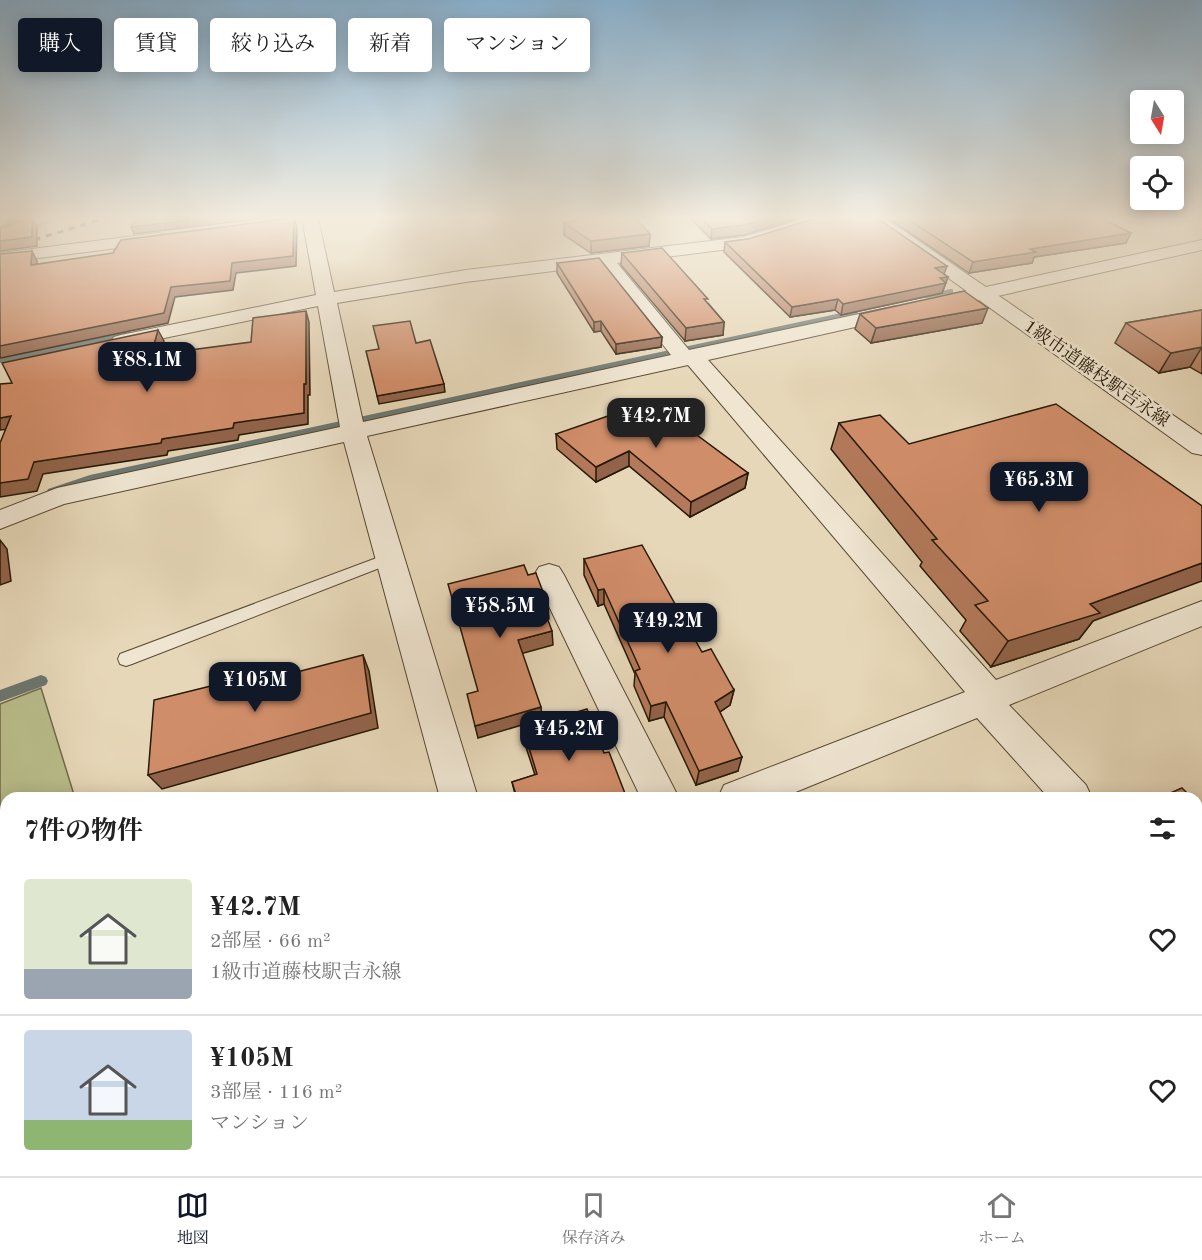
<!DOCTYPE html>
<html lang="ja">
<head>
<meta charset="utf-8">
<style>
	body { margin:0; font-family:"Old Standard TT","Noto Serif JP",serif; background:#f2f2f2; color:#222; height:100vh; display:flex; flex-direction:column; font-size:22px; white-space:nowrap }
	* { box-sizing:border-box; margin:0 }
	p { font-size:20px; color:#767676 }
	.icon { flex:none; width:33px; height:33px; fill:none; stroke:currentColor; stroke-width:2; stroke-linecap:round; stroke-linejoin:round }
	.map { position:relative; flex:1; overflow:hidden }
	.sheet { position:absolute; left:0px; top:792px; width:1203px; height:384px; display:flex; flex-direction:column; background:#fff; border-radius:18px 18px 0 0; box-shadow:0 3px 15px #0003 }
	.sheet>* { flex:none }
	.hud { position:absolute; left:18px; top:18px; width:600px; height:54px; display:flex; gap:12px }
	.needle { width:39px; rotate:169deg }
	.tools { position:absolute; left:1130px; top:90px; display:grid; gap:12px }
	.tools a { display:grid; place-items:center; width:54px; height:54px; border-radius:6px; background:#fff; box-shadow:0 3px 15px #0003; font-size:30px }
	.price { position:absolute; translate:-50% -51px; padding:0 14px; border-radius:12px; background:#111827; color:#fff; font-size:20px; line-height:39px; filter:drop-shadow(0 2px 3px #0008) }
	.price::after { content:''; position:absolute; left:50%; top:36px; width:18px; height:14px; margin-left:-9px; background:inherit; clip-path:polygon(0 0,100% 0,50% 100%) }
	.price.current { background:#222; color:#fff }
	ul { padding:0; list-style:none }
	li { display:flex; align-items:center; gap:18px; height:150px; padding:0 24px }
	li+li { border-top:2px solid #e0e0e0 }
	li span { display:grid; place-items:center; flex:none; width:168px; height:120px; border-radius:6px; color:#555 }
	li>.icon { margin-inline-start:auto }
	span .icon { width:72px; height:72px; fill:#fffc; stroke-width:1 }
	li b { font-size:26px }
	h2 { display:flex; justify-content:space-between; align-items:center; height:72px; padding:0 24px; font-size:26px }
	.pill { padding:0 21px; border-radius:6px; background:#fff; box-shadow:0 3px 15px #0003; font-size:21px; line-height:54px }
	.pill.current { background:#111827; color:#fff }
	.menu { display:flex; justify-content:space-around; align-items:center; height:84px; border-top:2px solid #e0e0e0; background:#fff; font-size:16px; color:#767676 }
	.menu a { display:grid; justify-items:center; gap:3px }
	.menu .current { color:#111827 }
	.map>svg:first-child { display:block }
</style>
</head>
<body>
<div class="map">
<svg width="1202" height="1176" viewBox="0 0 1202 1176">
	<rect width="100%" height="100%" fill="#e6d7b8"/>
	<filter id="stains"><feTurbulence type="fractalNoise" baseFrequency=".00333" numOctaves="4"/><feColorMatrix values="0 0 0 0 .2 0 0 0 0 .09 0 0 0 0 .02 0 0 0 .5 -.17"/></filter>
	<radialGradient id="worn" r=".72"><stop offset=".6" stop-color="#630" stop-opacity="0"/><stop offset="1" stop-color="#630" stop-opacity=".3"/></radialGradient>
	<polygon fill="#b9bd8b" stroke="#706a48" stroke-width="1.5" points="41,688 75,798 6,798 6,905 0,908 0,704"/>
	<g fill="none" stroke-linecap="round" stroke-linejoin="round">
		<g fill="#6c7771" fill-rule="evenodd">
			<polygon points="950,289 953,289 953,293 927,298 923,296"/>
			<polygon points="855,310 858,310 858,314 92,481 52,494 47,491 48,489 90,475"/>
			<polygon points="129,332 132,332 132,336 0,363 0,357"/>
			<polygon points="41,675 46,677 48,681 46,685 0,702 0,690"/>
			<polygon points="1202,1090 1202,1111 1197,1113 1197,1092"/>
			<polygon points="1070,1170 1098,1170 1096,1176 1068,1176"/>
		</g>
		<g stroke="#564831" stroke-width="2">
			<polygon id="service" points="390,553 395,554 397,558 395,562 132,664 126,666 120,664 118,659 120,654"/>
		</g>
		<g stroke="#564831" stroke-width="2">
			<g id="minor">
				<polygon points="28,218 51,218 49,221 0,237 0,227"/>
				<path d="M302 218H318L334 292 466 270 744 237 805 218H828L826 221 746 247 617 263 689 350 897 306 904 308 907 312 904 316 708 360 996 680 1202 601V626L1009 705 1086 785 1092 798H1049L977 718 781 798H718L724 785 965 692 688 365 367 436 478 798H440L344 442 64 504 0 529V510L57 488 340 427 318 306 121 347 114 345 111 341 114 337 121 335 316 295ZM600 265 671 355 363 422 337 303 466 282Z"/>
				<polygon points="158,233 164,234 166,238 164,242 0,263 0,253"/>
				<polygon points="1202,240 1202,250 953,306 946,304 943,300 946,296 953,294"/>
				<polygon points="549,564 559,567 564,575 679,798 641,798 534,575 539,567"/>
				<polygon points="1197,913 1202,915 1202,961 1197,958"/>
				<polygon points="6,1061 6,1109 0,1111 0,1063"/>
				<polygon points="539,1170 591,1170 592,1176 540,1176"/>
			</g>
		</g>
		<g stroke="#564831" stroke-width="2">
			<polygon id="tertiary" points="865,218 885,218 1202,435 1202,455 1192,453"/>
		</g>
		<use href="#service" fill="#efe5d1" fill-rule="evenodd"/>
		<use href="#minor" fill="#efe5d1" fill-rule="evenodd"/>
		<use href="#tertiary" fill="#efe5d1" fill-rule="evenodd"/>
		<polyline stroke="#261804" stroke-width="3" stroke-dasharray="6 6" stroke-linecap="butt" points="0,250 106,218"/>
	</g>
	<g fill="#b3795a" stroke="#261804" stroke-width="1.5">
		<polygon points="690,218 799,218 744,235 711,239"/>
		<polygon points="888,218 1101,218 1126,243 1034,257 1032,263 969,273"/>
		<polygon points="564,223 650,234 649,246 591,253 564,235"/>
		<polygon points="748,239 944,274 948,277 942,293 841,315 835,310 790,317 724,252 725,242"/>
		<polygon points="622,253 708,303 724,322 723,335 685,341 621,265"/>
		<polygon points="557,263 662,337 661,347 616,354 601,331 594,332 557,273"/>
		<polygon points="1202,310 1202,374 1190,367 1159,373 1115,343 1126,323"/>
		<polygon points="860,314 982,323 871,343 855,329"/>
		<polygon points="839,423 909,444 1093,621 1079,639 991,667 960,631 966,620 920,566 922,562 831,449"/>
		<polygon points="556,434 748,473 745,488 690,517 629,466 596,482 557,449"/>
		<polygon points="584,559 702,652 734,690 730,705 720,712 738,771 696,785 664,717 649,721 634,686 635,674 604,604 598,606 584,575"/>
		<polygon points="523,728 604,753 626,796 626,798 516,798 512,782 535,775 524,741"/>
		<polygon points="1197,803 1202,808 1201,905 1197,900"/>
	</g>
	<g fill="#92634a" stroke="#261804" stroke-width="1.5">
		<polygon points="6,218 22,218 8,222"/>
		<polygon points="32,218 37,227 37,246 0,251 0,241"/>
		<polygon points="208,218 265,218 134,234 131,227"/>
		<polygon points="294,218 297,227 296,266 236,273 233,290 175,297 168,323 1,358 0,357 0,346 171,287 232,263"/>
		<polygon points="769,218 799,218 744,235 711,239 712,229"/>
		<polygon points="1131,233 1126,243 1034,257 1032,263 969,273 973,262 1030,249"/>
		<polygon points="650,234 649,246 591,253 591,241"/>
		<polygon points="32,251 37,261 37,274 31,265"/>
		<polygon points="947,266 943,277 935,268"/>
		<polygon points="948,277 942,293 841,315 843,304 940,278"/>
		<polygon points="838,299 835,310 790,317 792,307"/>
		<polygon points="988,308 982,323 871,343 876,328"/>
		<polygon points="306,311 309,322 310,395 308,395 308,424 239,435 238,440 168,451 167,455 43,474 37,491 0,497 0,483 34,462 162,439 234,423 304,384"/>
		<polygon points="601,321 601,331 594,332 594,322"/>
		<polygon points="724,322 723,335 685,341 686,328"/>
		<polygon points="158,330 164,341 157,366 151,355"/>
		<polygon points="662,337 661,347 616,354 616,344"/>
		<polygon points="1202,347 1190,367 1159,373 1171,353"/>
		<polygon points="444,384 445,392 379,404 377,396"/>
		<polygon points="11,416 19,428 0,430 0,418"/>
		<polygon points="629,451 629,466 596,482 596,467"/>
		<polygon points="748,473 745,488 690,517 691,502"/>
		<polygon points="0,540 7,549 11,581 0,585"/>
		<polygon points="1202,563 1202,581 1093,621 1079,639 991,667 1008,641 1090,604"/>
		<polygon points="604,589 604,604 598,606 598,590"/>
		<polygon points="548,605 549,619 544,620 543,607"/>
		<polygon points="552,631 553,645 520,654 518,640"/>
		<polygon points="363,655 369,671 378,728 162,789 148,775"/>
		<polygon points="223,683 233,698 223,691"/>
		<polygon points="734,690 730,705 712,717 715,702"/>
		<polygon points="666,702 664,717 649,721 651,706"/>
		<polygon points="541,707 542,719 478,738 475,726"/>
		<polygon points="742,757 738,771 696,785 699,771"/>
		<polygon points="6,974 6,990 0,992 0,975"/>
	</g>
	<g fill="#d08d69" stroke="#261804" stroke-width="1.5">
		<polygon points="32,218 32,237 0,241 0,228"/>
		<polygon points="137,218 208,218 131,227"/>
		<polygon points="294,218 293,256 232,263 230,281 171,287 164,313 0,346 0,254 32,251 31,265 113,253 121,240"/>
		<polygon points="584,218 635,218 650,234 591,241 564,223"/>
		<polygon points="701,218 769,218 745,225 712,229"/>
		<polygon points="816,218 877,218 947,266 935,268 948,277 940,278 946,283 843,304 838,299 792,307 725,242 748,239"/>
		<polygon points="906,218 1101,218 1131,233 1030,249 1036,252 973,262"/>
		<polygon points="662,248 708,299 704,299 724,322 686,328 622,253"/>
		<polygon points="599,258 662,337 616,344 601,321 594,322 557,263"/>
		<polygon points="964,291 988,308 876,328 860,314"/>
		<polygon points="1202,310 1202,347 1171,353 1126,323"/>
		<polygon points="306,311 306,384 304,384 304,413 234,423 233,428 162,439 161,443 34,462 28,479 0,483 0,443 11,416 0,418 0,384 12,383 2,363 158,330 151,355 251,342 253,318"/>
		<polygon points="410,321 416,343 430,340 444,384 377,396 366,351 379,349 373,326"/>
		<polygon points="651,401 748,473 691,502 629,451 596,467 556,434"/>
		<polygon points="1056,404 1202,506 1202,563 1090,604 1100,613 1008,641 975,605 988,601 932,540 937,539 839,423 880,415 909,444"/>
		<polygon points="642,545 702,652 711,649 734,690 715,702 742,757 699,771 666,702 651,706 635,671 640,669 604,589 598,590 584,559"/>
		<polygon points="524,565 528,575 536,573 537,576 548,605 543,607 552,631 518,640 541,707 475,726 467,694 478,691 448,584"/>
		<polygon points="363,655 371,713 148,775 154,700 223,683 223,691"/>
		<polygon points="587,709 604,753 609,752 626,796 619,798 517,798 512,782 537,774 523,728"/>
		<polygon points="1182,788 1192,798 1159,798"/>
		<polygon points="1197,803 1202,808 1202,858 1197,853"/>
		<polygon points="6,918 6,983 4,983 5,974 0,975 0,920"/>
		<polygon points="1197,1007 1202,1012 1202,1047 1197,1050"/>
	</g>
	<linearGradient id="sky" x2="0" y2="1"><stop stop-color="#89b5d6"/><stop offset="0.57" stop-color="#f4eddf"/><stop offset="1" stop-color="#f4eddf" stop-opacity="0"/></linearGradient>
	<rect width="1202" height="382" fill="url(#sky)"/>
	<g text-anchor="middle" stroke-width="5" stroke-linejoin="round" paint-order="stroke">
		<g font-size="18" fill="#261804" stroke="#efe5d1">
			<text transform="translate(1097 373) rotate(35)" y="6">1級市道藤枝駅吉永線</text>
		</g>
	</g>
	<rect width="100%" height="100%" filter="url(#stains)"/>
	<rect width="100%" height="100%" fill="url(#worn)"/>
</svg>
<div class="tools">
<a><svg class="needle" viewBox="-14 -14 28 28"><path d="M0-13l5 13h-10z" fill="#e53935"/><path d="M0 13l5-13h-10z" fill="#767676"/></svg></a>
<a><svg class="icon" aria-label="locate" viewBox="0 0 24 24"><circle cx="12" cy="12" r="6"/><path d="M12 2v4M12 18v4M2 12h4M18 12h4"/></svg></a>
</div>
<b class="price" style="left:147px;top:393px">¥88.1M</b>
<b class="price current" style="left:656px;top:449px">¥42.7M</b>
<b class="price" style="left:1039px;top:513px">¥65.3M</b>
<b class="price" style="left:500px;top:639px">¥58.5M</b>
<b class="price" style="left:668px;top:654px">¥49.2M</b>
<b class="price" style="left:255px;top:713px">¥105M</b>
<b class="price" style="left:569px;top:762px">¥45.2M</b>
<div class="hud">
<a class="pill current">購入</a>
<a class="pill">賃貸</a>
<a class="pill">絞り込み</a>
<a class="pill">新着</a>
<a class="pill">マンション</a>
</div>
<section class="sheet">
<h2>7件の物件<svg class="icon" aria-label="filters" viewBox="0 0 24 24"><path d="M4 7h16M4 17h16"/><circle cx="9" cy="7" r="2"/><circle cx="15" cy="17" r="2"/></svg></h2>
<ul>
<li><span style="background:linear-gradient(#dfe7d0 75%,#9aa5b1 0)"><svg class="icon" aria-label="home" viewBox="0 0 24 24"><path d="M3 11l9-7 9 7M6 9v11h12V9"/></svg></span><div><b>¥42.7M</b><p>2部屋 · 66 m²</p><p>1級市道藤枝駅吉永線</p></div><svg class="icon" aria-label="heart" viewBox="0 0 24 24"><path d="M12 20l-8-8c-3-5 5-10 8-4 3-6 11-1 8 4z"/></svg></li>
<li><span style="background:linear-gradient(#c9d6e8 75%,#8fb573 0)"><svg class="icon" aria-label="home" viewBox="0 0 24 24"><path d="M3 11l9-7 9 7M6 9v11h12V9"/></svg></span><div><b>¥105M</b><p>3部屋 · 116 m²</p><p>マンション</p></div><svg class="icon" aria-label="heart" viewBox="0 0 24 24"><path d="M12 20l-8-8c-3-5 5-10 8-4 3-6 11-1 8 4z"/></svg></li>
</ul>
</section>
</div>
<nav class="menu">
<a class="current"><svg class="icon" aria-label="map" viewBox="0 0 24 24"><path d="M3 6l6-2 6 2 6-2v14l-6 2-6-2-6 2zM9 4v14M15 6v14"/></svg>地図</a>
<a><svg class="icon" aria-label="saved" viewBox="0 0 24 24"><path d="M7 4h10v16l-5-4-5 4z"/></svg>保存済み</a>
<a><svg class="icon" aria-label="home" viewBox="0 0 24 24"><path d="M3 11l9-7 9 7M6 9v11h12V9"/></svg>ホーム</a>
</nav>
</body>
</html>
